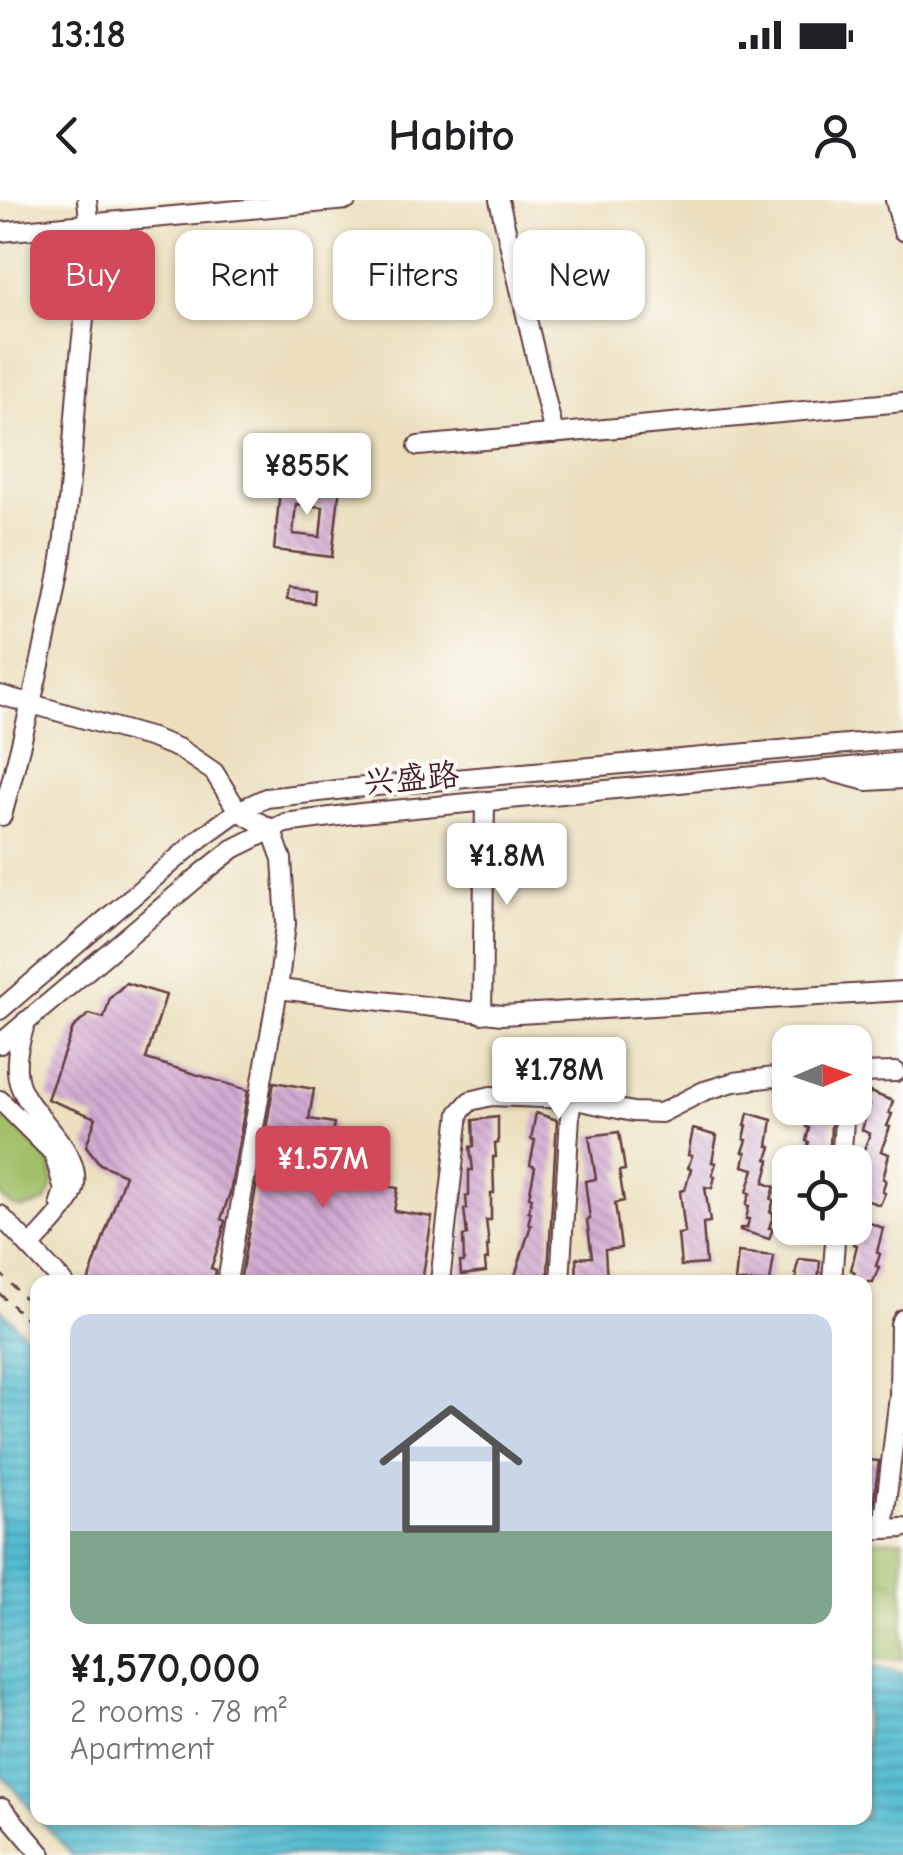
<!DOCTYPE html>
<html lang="en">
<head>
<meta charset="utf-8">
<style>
	body { margin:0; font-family:"Comic Neue","LXGW WenKai TC",sans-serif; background:#f6f6f6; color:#202124; height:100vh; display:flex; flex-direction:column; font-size:38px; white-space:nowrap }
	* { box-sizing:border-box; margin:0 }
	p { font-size:32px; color:#757577 }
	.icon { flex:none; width:55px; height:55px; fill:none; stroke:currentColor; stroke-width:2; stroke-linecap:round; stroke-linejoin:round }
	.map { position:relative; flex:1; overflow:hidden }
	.panel { position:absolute; left:30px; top:1075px; width:842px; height:550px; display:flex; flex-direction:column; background:#fff; border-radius:20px; box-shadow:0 2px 8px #0004 }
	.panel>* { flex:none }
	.banner { position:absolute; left:30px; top:30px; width:845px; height:90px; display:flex; gap:20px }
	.needle { width:65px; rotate:88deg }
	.fabs { position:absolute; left:772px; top:825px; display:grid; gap:20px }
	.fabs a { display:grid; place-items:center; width:100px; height:100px; border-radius:20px; background:#fff; box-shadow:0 2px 8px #0004; font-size:50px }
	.price { position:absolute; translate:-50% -85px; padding:0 22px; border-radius:10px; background:#fff; color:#222; font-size:32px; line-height:65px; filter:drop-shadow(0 2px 5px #0008) }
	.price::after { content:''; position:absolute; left:50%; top:60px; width:30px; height:22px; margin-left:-15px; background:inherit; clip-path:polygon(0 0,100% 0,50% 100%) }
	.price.active { background:#d1495b; color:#fff }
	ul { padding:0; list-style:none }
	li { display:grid; align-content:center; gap:20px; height:530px; padding:0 40px }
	li span { display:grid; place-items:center; height:310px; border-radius:20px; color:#555 }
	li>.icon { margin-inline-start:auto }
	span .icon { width:180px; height:180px; fill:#fffc; stroke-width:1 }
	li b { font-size:42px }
	.tag { padding:0 35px; border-radius:20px; background:#fff; box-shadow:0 2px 8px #0004; font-size:35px; line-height:90px }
	.tag.active { background:#d1495b; color:#fff }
	.status { display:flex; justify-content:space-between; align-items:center; height:70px; padding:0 50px; background:#fff; direction:ltr }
	.status svg { height:28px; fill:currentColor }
	header { display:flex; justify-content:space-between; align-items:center; height:130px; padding:0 40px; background:#fff; font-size:45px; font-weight:700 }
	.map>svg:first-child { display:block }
</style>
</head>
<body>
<div class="status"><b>13:18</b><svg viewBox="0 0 49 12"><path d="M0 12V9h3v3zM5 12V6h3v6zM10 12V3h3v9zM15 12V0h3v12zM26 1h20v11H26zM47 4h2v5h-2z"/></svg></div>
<header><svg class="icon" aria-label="back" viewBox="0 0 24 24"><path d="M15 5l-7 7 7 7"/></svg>Habito<svg class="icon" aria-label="person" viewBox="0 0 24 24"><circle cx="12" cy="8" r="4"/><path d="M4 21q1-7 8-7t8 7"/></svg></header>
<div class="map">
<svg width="903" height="1655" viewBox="0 0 903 1655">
	<defs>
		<pattern id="park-crowns" width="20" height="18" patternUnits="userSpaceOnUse" patternTransform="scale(2.5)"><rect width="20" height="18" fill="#a0bf67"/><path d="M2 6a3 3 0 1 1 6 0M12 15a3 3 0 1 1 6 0" fill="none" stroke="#849b55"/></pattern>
		<pattern id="water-rules" width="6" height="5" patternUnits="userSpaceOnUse" patternTransform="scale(2.5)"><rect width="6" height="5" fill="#54bdd1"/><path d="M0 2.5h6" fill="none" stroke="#4899aa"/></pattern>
		<pattern id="building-back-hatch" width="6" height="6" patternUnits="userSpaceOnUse" patternTransform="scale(2.5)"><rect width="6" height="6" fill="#d3acd2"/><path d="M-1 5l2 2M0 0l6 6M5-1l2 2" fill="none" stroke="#ad8bab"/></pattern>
	</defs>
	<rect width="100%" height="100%" fill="#fdfcf7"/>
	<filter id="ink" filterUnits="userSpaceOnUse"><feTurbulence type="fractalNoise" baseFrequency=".01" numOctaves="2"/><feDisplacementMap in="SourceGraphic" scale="20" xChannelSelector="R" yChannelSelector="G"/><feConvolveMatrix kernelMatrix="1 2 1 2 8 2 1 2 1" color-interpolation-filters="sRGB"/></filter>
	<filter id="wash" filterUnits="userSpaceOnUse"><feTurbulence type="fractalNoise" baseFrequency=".0048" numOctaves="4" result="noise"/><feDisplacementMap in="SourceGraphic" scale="40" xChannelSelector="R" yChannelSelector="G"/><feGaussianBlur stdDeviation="2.25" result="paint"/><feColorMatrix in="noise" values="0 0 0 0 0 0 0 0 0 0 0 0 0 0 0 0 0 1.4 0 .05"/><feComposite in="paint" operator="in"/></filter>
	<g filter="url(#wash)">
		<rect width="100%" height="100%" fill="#ebdfbe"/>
		<path fill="#a0bf67" stroke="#756f49" stroke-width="2.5" d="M0 906 52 964 53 986 46 1001C24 1010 16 1013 0 995Z"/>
		<polygon fill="url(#park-crowns)" stroke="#756f49" stroke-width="2.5" points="903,1340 903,1459 865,1459 865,1341"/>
		<g fill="url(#water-rules)" stroke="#4f6e7e" stroke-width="2.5">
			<polygon points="0,1108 37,1147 37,1616 0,1573"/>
			<polygon points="865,1465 903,1474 903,1655 72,1655 39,1618 865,1618"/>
		</g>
		<g id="blocks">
			<g fill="url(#building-back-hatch)" fill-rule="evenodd">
				<path d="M296 279 340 286 332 357 274 350 281 280 296 282ZM296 304 323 307 320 337 293 334Z"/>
				<polygon points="289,387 315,390 314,403 287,400"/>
				<polygon points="126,783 166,795 146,859 248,890 230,993 221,1019 225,1021 222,1035 211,1068 216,1070 214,1082 88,1082 125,975 100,964 86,946 96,918 47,899 73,828 89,814 104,818 110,798"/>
				<polygon points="274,882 314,889 309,919 334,923 326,977 398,988 394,1011 432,1017 422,1082 240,1082"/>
				<polygon points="870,892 893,901 889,913 892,914 887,926 890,927 881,951 889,954 883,979 886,980 882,992 885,993 880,1005 857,997 861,984 858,983 863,971 859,970 864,958 861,957 870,934 862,930 869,905 865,904"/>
				<polygon points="812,908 832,908 829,962 803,962 809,942 806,941 809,928 806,927"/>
				<polygon points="536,913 557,920 548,1072 545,1082 513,1082 531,1025 528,1024 531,1012 528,1011 532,998 529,997 535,967 530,965 535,940 531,939"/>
				<polygon points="748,913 772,920 768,946 771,947 767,959 770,960 764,983 775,987 771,999 774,1000 770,1012 774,1013 769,1028 773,1028 769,1039 740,1030 740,1028 747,1028 749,1019 746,1019 749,1006 746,1005 750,993 747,992 754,969 743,966 746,953 743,952 747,940 744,939 747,926 745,926"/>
				<polygon points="498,917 498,943 495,944 496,957 493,957 494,993 491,993 491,1020 486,1020 489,1046 487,1046 488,1059 485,1060 486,1072 461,1075 460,1062 464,1062 463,1036 467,1035 464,1009 467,1009 466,996 469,996 469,970 473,970 470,947 474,946 473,920"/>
				<polygon points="693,929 717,936 712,962 716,963 712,975 715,976 712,988 705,987 710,1022 703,1023 706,1064 681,1066 678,1034 685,1033 680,991 685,990 691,969 688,968 692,956 688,955"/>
				<polygon points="619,932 625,970 619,971 624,1001 615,1003 621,1048 605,1050 607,1082 577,1082 576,1058 592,1057 587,1020 590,1019 585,981 596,979 589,936"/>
				<polygon points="860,1019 883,1028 877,1052 880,1054 876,1066 879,1067 873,1082 851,1082 855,1072 851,1070 857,1045 853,1044"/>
				<polygon points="738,1052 774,1056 770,1082 735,1082"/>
				<polygon points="799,1059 820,1061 818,1082 795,1082 797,1075 795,1074"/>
				<polygon points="865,1260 879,1261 873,1307 865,1307"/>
			</g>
		</g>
	</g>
	<g filter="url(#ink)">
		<use href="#blocks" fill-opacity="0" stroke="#623c41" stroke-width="2.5"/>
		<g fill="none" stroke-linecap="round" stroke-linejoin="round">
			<g stroke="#623c41" stroke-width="22">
				<g id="minor">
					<polyline points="499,0 554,234"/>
					<polyline points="895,0 903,31"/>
					<polyline points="0,32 347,0"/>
					<polyline points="418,246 903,202"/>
					<polyline points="0,495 152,538 180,549 214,572 238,611 271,629 282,659 286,724 278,789 227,1082"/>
					<polyline points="833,572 867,581 903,579"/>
					<path d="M2 616C24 535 44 455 59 372 70 304 73 235 79 167 84 112 94 55 87 0"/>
					<polyline points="278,789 502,815 903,791"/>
					<polyline points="0,810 202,637 238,611 266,598 354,588 903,539"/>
					<polyline points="482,814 485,601"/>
					<path d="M26 821C20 841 13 862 19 883 30 919 94 956 70 999 61 1016 43 1032 30 1047"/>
					<polyline points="0,844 205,671 233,649 285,623 361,613 903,562"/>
					<polyline points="855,873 896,872"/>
					<polyline points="0,900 54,954 64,990 60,1002"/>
					<polyline points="841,962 845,908"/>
					<polyline points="0,1015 63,1082"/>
					<polyline points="440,1082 459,913 470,901 491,896 571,899 633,912 661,913 704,891 734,882 790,875"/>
					<polyline points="560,1082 571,899"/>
					<polyline points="832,1082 836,1028"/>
					<polyline points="883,1329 899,1196 900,1124 903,1119"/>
					<polyline points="865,1330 903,1328"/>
					<polyline points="0,1609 2,1608 42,1655"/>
				</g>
			</g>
			<g stroke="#623c41" stroke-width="2.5" stroke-dasharray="8 8" stroke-linecap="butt">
				<polyline points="0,1073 38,1112"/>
				<polyline points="0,1094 38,1130"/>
				<polyline points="865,1406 866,1406"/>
			</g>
			<use href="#minor" stroke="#fff" stroke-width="18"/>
		</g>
	</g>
	<g text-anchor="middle" stroke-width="8" stroke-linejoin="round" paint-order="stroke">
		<g font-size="32" fill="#4a1f2b" stroke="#fdfcf7">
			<text transform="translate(411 578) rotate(-5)" y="11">兴盛路</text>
		</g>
	</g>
</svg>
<div class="fabs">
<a><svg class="needle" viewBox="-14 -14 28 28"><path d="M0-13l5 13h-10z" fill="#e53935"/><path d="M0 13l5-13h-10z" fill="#757577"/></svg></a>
<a><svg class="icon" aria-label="locate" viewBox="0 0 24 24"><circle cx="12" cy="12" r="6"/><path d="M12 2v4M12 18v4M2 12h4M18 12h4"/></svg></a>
</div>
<b class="price" style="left:307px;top:318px">¥855K</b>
<b class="price" style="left:507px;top:708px">¥1.8M</b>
<b class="price" style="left:559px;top:922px">¥1.78M</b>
<b class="price active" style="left:323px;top:1011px">¥1.57M</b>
<div class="banner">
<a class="tag active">Buy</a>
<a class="tag">Rent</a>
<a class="tag">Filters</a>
<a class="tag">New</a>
</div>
<section class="panel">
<ul>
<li><span style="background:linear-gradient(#c9d6e8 70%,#7fa58c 0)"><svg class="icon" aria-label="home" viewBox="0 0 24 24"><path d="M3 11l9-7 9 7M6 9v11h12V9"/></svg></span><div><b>¥1,570,000</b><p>2 rooms · 78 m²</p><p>Apartment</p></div></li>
</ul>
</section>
</div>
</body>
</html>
